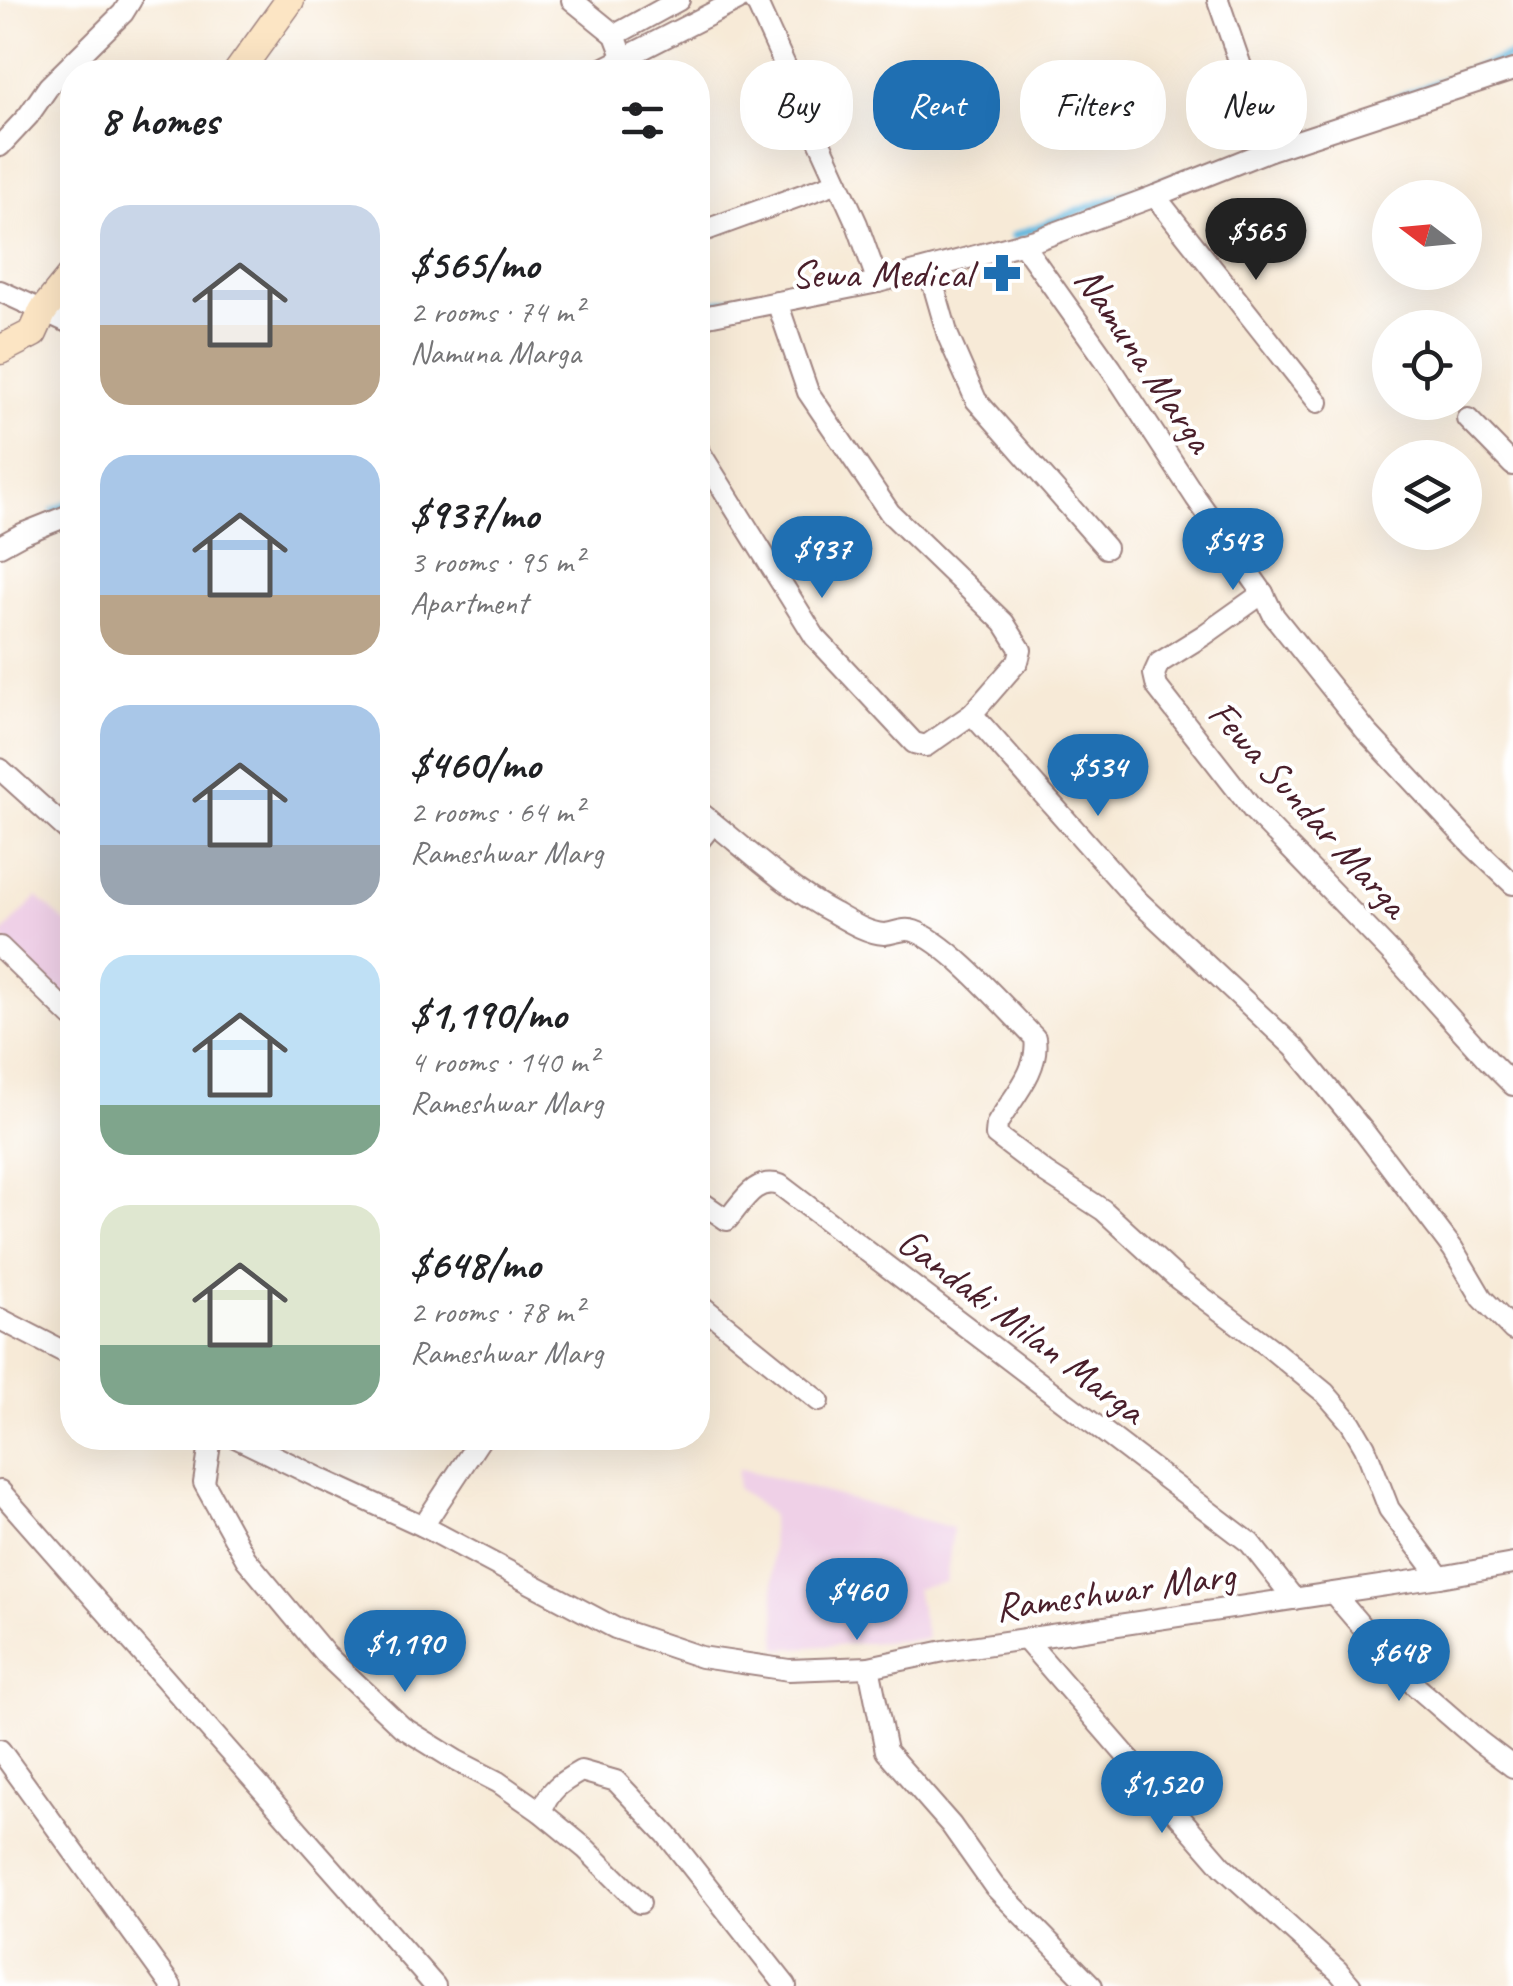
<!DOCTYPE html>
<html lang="en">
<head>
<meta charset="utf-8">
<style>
	body { margin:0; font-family:Caveat,sans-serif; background:#f6f6f6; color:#202124; height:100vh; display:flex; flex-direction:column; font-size:38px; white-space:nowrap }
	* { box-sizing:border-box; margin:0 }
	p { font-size:32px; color:#757577 }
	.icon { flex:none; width:55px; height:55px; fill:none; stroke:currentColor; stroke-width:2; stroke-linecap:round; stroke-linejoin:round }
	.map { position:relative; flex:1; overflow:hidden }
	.details { position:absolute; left:60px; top:60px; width:650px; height:1390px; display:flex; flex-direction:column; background:#fff; border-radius:40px; box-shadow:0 10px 40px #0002 }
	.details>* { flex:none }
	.top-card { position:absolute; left:740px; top:60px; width:622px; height:90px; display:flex; gap:20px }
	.needle { width:65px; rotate:286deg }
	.fabs { position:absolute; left:1372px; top:180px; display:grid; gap:20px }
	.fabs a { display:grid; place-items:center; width:110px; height:110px; border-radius:50%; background:#fff; box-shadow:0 10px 40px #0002; font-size:50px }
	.price { position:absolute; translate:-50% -85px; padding:0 22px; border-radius:35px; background:#1f6fb2; color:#fff; font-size:32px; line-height:65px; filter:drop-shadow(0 2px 5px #0008) }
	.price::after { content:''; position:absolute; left:50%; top:60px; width:30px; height:22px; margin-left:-15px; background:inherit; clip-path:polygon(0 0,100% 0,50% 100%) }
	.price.current { background:#222; color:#fff }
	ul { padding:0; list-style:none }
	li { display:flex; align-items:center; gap:30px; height:250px; padding:0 40px }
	li span { display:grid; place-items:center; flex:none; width:280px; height:200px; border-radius:30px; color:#555 }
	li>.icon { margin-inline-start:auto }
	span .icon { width:120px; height:120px; fill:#fffc; stroke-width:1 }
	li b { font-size:42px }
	h2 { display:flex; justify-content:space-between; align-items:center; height:120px; padding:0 40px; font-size:42px }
	.tag { padding:0 35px; border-radius:40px; background:#fff; box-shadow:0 10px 40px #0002; font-size:35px; line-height:90px }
	.tag.current { background:#1f6fb2; color:#fff }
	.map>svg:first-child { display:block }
</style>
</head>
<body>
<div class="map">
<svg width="1513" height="1986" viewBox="0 0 1513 1986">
	<rect width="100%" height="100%" fill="#fff"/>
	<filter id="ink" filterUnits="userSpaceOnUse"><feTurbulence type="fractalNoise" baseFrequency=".01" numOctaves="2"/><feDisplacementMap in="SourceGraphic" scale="20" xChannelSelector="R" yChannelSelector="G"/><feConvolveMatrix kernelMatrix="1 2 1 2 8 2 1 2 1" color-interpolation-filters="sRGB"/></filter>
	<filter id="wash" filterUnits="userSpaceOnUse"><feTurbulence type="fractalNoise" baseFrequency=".0048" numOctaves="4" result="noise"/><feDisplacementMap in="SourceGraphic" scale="40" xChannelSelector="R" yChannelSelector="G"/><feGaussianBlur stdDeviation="2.25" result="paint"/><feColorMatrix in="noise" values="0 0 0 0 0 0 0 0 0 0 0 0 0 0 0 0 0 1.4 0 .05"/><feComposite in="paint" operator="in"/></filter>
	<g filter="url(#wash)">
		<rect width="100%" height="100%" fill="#f7ead7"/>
		<g fill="#efd0e7">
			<polygon points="37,897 72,928 72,1004 0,936"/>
			<polygon points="738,1468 953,1528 946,1582 916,1589 927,1639 778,1649 772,1563 771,1514 737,1488"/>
		</g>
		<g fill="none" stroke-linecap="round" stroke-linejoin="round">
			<g stroke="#62b8de" stroke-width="8">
				<polyline points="1386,102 1513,55"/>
				<polyline points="1014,236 1087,208 1194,170"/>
				<polyline points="698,307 778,291 834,275"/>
				<polyline points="54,511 72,502"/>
			</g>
			<polyline stroke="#62b8de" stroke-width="25" points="70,309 72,308"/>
		</g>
	</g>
	<g filter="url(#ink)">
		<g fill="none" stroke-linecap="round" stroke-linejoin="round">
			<g stroke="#a08481" stroke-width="24">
				<g id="street">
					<polyline points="572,0 615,35 629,72"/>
					<polyline points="753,0 758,6 857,224 878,282"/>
					<polyline points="1218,0 1270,150"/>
					<polyline points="615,35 679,0"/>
					<polyline points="597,72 738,0"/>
					<polyline points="0,146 28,116 49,86 123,13 131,0"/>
					<polyline points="1155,196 1318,402"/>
					<polyline points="698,228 706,230 838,182"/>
					<polyline points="1022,243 1111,368 1196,498 1263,593 1274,616 1366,731 1473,846 1513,884"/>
					<polyline points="929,270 948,336 976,400 1106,548"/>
					<polyline points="0,291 72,324"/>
					<polyline points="777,302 808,392 890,513 1004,623 1021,650 1018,661 972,714 1136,899 1294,1047 1365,1133 1453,1249 1482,1298 1513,1330"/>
					<polyline points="698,318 878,282 1039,239 1155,196 1270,150 1513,70"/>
					<polyline points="1468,419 1513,465"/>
					<polyline points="698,449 815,637 914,743 926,746 972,714"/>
					<polyline points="0,546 22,534 72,514"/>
					<polyline points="1263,593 1204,635 1159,663 1154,674 1157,687 1253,810 1396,958 1488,1060 1513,1085"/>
					<polyline points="0,769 72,834"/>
					<path d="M698 811C743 845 783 886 834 913 848 921 867 933 884 934 894 934 903 927 914 931 949 943 1007 1010 1035 1038 1040 1070 1012 1098 997 1124L996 1135 1046 1173 1103 1210 1178 1279 1269 1347 1325 1393 1351 1423 1365 1447 1389 1509 1440 1577"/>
					<polyline points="698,842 713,823"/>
					<polyline points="0,947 72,1017"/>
					<path d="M698 1200 727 1220C743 1202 754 1177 780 1185L1250 1543 1294 1599"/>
					<polyline points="698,1303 819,1401"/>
					<polyline points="0,1319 72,1356"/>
					<polyline points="211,1438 204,1483 246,1559 326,1655 402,1727 457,1761 498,1782 541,1812 586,1849 640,1903"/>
					<polyline points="237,1438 323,1480 423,1526 615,1628 701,1657 789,1670 869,1667 944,1651 1440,1577 1513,1564"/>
					<polyline points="0,1491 435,1986"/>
					<polyline points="423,1526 481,1438"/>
					<polyline points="1333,1593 1404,1676 1480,1742 1513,1767"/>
					<polyline points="1026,1640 1223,1867 1338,1971 1351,1986"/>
					<polyline points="869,1667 886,1751 951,1825 994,1886 1092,1986"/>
					<polyline points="0,1750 171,1986"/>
					<path d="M541 1812C550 1789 560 1783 581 1771L616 1781 667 1835 786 1986"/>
				</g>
			</g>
			<g stroke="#a08481" stroke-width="31">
				<g id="secondary">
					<polyline points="238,72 290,0"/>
					<polyline points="0,350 33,333 43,311 72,275"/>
				</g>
			</g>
			<use href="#street" stroke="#fff" stroke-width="20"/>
			<use href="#secondary" stroke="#fce5c4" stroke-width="28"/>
		</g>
	</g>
	<defs>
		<g id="pharmacy-bare" transform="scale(3)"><path d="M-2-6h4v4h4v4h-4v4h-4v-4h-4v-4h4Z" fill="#1f6fb2" stroke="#fff" stroke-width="2.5" paint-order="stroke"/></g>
	</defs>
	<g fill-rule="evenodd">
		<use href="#pharmacy-bare" x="1002" y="273"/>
	</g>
	<g text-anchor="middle" stroke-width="8" stroke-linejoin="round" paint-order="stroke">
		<g font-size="40" fill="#4a1f2b" stroke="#fff" text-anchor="end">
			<text x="972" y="287">Sewa Medical</text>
		</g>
		<g font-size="40" fill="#4a1f2b" stroke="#fff">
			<text transform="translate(1145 359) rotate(56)" y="14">Namuna Marga</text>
			<text transform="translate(1309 808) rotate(48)" y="14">Fewa Sundar Marga</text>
			<text transform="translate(1022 1325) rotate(37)" y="14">Gandaki Milan Marga</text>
			<text transform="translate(1115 1590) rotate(-8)" y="14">Rameshwar Marg</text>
		</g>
	</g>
</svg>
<div class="fabs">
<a><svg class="needle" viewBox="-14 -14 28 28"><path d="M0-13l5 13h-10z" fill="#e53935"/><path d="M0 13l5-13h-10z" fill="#757577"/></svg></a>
<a><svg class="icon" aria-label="locate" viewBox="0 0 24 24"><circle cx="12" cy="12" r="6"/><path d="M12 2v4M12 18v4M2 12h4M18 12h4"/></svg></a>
<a><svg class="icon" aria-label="layers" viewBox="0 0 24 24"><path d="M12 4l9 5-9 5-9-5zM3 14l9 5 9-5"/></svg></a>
</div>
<b class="price current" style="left:1256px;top:283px">$565</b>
<b class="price" style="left:1233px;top:593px">$543</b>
<b class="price" style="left:822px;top:601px">$937</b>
<b class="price" style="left:1098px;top:819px">$534</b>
<b class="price" style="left:857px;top:1643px">$460</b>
<b class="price" style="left:405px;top:1695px">$1,190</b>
<b class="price" style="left:1399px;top:1704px">$648</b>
<b class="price" style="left:1162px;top:1836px">$1,520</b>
<div class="top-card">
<a class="tag">Buy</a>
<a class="tag current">Rent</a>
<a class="tag">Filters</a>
<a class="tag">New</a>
</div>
<section class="details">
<h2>8 homes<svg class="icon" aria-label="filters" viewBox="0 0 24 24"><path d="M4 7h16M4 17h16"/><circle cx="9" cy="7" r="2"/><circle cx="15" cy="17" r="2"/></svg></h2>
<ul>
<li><span style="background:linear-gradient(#c9d6e8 60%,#b9a48a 0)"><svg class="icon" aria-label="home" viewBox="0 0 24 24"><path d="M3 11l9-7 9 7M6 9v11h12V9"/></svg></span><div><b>$565/mo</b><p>2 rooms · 74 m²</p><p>Namuna Marga</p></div></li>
<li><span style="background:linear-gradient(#a9c7e8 70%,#b9a48a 0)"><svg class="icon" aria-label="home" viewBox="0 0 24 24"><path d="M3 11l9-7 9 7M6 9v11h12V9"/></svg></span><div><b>$937/mo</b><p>3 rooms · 95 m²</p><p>Apartment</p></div></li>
<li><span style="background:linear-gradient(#a9c7e8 70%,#9aa5b1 0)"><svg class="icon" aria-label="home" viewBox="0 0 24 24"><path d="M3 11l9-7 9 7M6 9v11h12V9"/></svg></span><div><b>$460/mo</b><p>2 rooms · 64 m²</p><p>Rameshwar Marg</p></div></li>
<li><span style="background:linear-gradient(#bfe0f5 75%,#7fa58c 0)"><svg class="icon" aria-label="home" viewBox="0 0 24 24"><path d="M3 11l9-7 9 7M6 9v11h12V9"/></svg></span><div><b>$1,190/mo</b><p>4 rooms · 140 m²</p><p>Rameshwar Marg</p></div></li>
<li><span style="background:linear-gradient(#dfe7d0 70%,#7fa58c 0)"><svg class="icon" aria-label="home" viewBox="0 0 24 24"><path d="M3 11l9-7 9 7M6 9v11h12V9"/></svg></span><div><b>$648/mo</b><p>2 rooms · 78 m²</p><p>Rameshwar Marg</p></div></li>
</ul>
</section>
</div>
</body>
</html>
